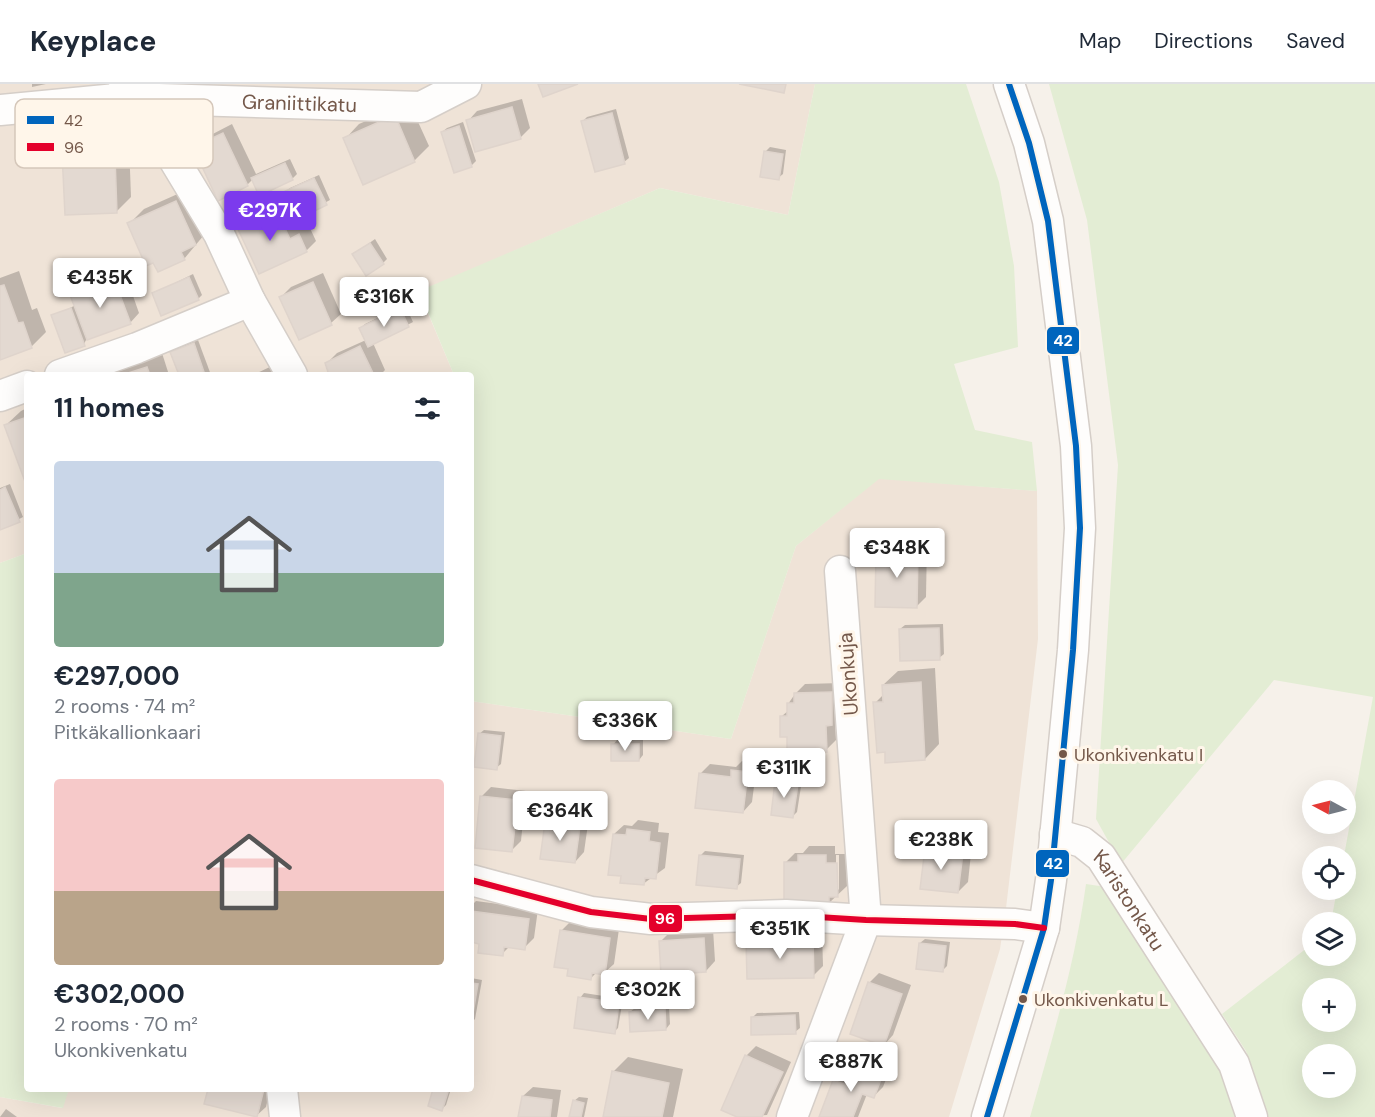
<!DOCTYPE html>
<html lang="en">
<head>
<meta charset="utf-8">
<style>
	body { margin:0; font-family:"DM Sans",sans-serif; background:#f6f6f7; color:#1f2937; height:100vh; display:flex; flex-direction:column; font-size:22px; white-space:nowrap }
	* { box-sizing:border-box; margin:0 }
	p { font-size:20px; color:#747a83 }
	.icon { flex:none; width:33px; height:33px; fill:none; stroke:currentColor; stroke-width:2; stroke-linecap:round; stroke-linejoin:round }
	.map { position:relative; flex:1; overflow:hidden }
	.sheet { position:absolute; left:24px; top:288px; width:450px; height:720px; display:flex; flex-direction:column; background:#fff; border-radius:6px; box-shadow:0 6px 24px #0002 }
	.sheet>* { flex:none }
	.needle { width:39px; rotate:277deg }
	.buttons { position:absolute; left:1302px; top:696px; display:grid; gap:12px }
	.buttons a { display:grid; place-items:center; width:54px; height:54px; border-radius:50%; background:#fff; box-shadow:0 6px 24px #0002; font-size:30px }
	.price { position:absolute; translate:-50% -51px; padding:0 14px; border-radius:6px; background:#fff; color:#222; font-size:20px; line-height:39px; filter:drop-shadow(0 2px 3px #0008) }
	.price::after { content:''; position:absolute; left:50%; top:36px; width:18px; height:14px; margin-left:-9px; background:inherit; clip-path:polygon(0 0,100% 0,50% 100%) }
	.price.current { background:#7c3aed; color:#fff }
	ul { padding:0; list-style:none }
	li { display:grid; align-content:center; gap:12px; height:318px; padding:0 30px }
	li span { display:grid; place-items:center; height:186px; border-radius:6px; color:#555 }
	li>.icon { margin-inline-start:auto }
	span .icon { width:108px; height:108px; fill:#fffc; stroke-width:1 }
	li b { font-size:26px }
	h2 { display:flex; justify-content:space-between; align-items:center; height:72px; padding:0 30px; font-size:26px }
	header { display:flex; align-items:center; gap:36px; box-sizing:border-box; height:84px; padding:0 30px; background:#fff; border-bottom:2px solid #e0e1e3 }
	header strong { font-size:28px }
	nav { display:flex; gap:33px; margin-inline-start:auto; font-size:21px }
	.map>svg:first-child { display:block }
</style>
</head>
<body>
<header>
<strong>Keyplace</strong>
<nav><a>Map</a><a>Directions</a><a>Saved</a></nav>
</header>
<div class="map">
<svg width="1375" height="1033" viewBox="0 0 1375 1033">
	<rect width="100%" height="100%" fill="#f6f1ea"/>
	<g fill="#efe3d7">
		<polygon points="0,0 815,0 788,131 660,104 419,208 454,291 27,291 27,469 0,479"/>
		<polygon points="879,394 1037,407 1038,555 1006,824 1000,865 949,1033 0,1033 0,1013 62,1024 69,1005 471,1005 471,617 731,655 796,462"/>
	</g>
	<g fill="#e3edd4" fill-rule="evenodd">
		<polygon points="815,0 966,0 999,98 1014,182 1018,263 954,280 975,346 1032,358 1037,407 879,395 796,462 731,655 471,617 471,291 454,291 419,207 660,104 788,131"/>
		<path d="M1049 0H1375V1033H1267L1246 967 1222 930 1312 860V872H1346V838H1331L1337 806H1346L1344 772 1373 613 1274 596 1121 780 1096 735 1118 381 1087 136ZM1312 904H1346V938H1312ZM1312 970H1346V1004H1312Z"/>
		<polygon points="27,469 27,1005 69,1005 63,1024 0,1013 0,479"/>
		<path d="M1086 800 1106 803 1222 986 1235 1033H1030C1052 956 1075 880 1086 800Z"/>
	</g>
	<g fill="#0003" fill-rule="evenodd">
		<polygon points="32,0 46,0 32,3"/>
		<polygon points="522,15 530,44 520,54 468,37 477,27"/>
		<polygon points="409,18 429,62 414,77 345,55 359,40"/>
		<polygon points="616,25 629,74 624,78 583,37 587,33"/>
		<polygon points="128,32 131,113 116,128 63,48 77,33"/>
		<polygon points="463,38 476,77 471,82 442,48 447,44"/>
		<polygon points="232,40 256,90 290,75 297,90 292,95 253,95 247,101 195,63 205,54"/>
		<polygon points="770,63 786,66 783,90 778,94 765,68"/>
		<polygon points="319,91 330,116 294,135 299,146 309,142 316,157 306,167 239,144 249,134 288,115 285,109 290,104"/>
		<polygon points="191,104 209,145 184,175 129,140 144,125"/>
		<polygon points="375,155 387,175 383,179 354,170"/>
		<polygon points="124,186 139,229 130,239 87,254 84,260 53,232 76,221 72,211 82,201"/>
		<polygon points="19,187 32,226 37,224 46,248 31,263 0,274 0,194"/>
		<polygon points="323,189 341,230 331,239 281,213 291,203"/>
		<polygon points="193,190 202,211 198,215 153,210"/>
		<polygon points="361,201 368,217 364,221 344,212"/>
		<polygon points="405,221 413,238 373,259 385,286 380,291 327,291 331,287 327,279 337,269 366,256 361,244 365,240"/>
		<polygon points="198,256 211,291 180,291 172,268 176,264"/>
		<polygon points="162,269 169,291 107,291 113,285"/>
		<polygon points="274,281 278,291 253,291"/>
		<polygon points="27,324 27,399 6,341 21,327"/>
		<polygon points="10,400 23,433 0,445 0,404"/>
		<polygon points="887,457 927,458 926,513 917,522 878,467"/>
		<polygon points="943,540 944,570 939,574 900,545 905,541"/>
		<polygon points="935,584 939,660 925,675 875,619 884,610 883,601 898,587"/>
		<polygon points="841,599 841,630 835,636 836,656 826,666 788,651 782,632 789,626 788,620 795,610 805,600"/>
		<polygon points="484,646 505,648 501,680 496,684 479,650"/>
		<polygon points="617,656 643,656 643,671 639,676 613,661"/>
		<polygon points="742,677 757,679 752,718 743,728 700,690 710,680 736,683"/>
		<polygon points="781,693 802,696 797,728 793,732 777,698"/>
		<polygon points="491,703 526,707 521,757 511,767 482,712"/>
		<polygon points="556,729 589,733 584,768 575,778 546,739"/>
		<polygon points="638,736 659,739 658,748 669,749 665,784 643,800 623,791 614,750 624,741 632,742"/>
		<polygon points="936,755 972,760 968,798 958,808 927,765"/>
		<path d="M809 762H835V770H846L847 802 829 819 786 778 795 769H803ZM836 771H839V805L836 808Z"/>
		<polygon points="705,767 744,771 741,799 736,803 700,772"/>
		<polygon points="476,817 538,825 534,854 524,864 510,862 502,870 481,858 471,857 471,822"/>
		<polygon points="571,837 619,845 614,880 604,889 597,888 590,895 570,884 561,847"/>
		<polygon points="713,845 715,877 706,887 661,857 670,848"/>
		<polygon points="822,847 823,882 813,892 747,858 757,848"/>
		<polygon points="925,855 950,858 947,882 942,887 920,859"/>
		<polygon points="879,889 911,901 893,951 884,961 869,899"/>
		<polygon points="471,894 482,896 475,935 471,939"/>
		<polygon points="584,909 623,915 618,944 614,948 580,914"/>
		<polygon points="669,922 670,940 666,945 630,928 635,924"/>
		<polygon points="799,928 800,944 795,948 752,934 757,929"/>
		<polygon points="756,962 791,978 767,1031 740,1033 746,972"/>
		<polygon points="869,971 892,980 883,1003 874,1012 867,1010 858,1033 821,1033 835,997 844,987 855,992 859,981"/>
		<polygon points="628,973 683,985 673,1033 604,1033 613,988"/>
		<polygon points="533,1003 561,1006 557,1033 520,1033 523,1012"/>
		<polygon points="210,1005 270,1005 266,1023 256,1032"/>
		<polygon points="435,1005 451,1005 446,1021 442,1025"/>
		<polygon points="579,1013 588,1014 584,1033 571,1033 574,1017"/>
		<polygon points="6,1025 17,1033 0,1033"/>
	</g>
	<g fill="#e3d9d1" stroke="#dfd4cc" stroke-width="1.5">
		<polygon points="538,0 578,0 543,13"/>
		<polygon points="739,0 786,0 784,9"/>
		<polygon points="512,23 521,55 475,68 466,36"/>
		<polygon points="612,29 625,80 595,88 581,37"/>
		<polygon points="395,31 415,78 363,101 343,54"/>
		<polygon points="459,42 472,83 454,89 441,48"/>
		<polygon points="114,45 117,129 65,131 61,47"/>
		<polygon points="223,49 248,102 218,117 193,63"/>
		<polygon points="764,67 783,70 779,96 760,93"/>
		<polygon points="285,79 293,96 259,112 251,94"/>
		<polygon points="314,94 327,121 296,136 283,108"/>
		<polygon points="176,117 196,161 181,168 185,176 158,188 153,179 146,182 127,139"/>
		<polygon points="276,125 290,155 299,150 307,168 259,190 237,143"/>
		<polygon points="370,159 384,180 366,192 352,170"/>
		<polygon points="189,193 199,216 161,232 152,209"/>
		<polygon points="114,195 131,240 87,256 70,211"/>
		<polygon points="313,198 332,241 299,256 279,213"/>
		<polygon points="4,201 18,239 23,238 32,264 0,276 0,202"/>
		<polygon points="357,205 365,223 351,229 342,211"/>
		<polygon points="71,224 85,262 65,269 51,231"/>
		<polygon points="400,224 409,243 368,263 359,244"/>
		<polygon points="194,259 205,291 179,291 170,268"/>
		<polygon points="360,262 374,291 329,291 325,279"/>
		<polygon points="147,283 150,291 122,291"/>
		<polygon points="27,333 27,403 4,341"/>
		<polygon points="5,403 20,438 0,446 0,406"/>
		<polygon points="876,466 918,467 917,524 875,523"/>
		<polygon points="939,544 940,576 900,577 899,545"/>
		<polygon points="921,598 925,676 885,679 885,668 877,669 873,618 883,618 882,601"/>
		<polygon points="832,608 832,641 826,642 827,668 787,668 787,653 780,653 780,632 787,632 787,619 794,619 794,609"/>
		<polygon points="478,649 501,652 497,686 474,683"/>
		<rect x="611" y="660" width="28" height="17"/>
		<polygon points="731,686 748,688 743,729 695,724 699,689 731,693"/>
		<polygon points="775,697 798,700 793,734 771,731"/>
		<polygon points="480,712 518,716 512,768 475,764"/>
		<polygon points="545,738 580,742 575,779 540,775"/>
		<polygon points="627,745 650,748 649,757 660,759 656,795 645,794 644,801 620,799 621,792 608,791 613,750 626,751"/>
		<polygon points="925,764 963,769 958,809 920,805"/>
		<polygon points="699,771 740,775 737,805 696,801"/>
		<polygon points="798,771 826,771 826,779 837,779 838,813 829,813 829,820 797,821 797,816 784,817 784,778 798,778"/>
		<polygon points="471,827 529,835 525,866 504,863 503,872 478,869 479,860 471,858"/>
		<polygon points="560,846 610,854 605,891 592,889 591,896 567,892 568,885 554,883"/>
		<polygon points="704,854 706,888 661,891 659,857"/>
		<polygon points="813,856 814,894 747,895 746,857"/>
		<polygon points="919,859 946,862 943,888 916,885"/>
		<polygon points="868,898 902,910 884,962 850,950"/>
		<polygon points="471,899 478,900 471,941"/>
		<polygon points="578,913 619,919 615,950 574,944"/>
		<polygon points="665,925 666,946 630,948 629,928"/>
		<polygon points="795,931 796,950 751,951 751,933"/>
		<polygon points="745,971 783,988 762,1033 737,1033 721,1026"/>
		<polygon points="858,980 883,990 874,1014 862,1010 853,1033 819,1033 833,996 849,1002"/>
		<polygon points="612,987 669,999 662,1033 603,1033"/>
		<polygon points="208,1005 264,1005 257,1033 204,1020"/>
		<polygon points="433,1005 449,1005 442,1027 428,1022"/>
		<polygon points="522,1012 552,1016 550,1033 518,1033"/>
		<polygon points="573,1016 584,1019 581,1033 569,1033"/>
	</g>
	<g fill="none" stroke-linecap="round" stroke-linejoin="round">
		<g stroke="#d5cec8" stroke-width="33">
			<g id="minor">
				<polyline points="124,3 126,14 167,64 219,150 250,217 292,291"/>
				<path id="s1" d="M0 26 126 14 421 23 466 0"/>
				<polyline points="60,291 137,264 250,217"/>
				<polyline points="0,312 27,302"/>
				<path id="s2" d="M1055 750 1082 758 1101 773 1234 980 1252 1033"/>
				<polyline points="471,796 591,828 651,835 786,831 866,836 1015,840 1044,844"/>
				<polyline points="282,1005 285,1033"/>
				<polyline points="792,1033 866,836 840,487"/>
				<polyline points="987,1033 1044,844 1051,796 1073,566 1080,444 1076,362 1048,137 1029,59 1009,0"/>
			</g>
		</g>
		<use href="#minor" stroke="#fefdfc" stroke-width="30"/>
		<g stroke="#fff6ea" stroke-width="10">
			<polyline id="bus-1" points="987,1033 1044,844 1051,796 1073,566 1080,444 1076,362 1048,137 1029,59 1009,0"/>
		</g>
		<g stroke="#fff6ea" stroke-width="10">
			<polyline id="bus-2" points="471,796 591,828 651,835 786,831 866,836 1015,840 1044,844"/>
		</g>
		<use href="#bus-1" stroke="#0065bd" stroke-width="6"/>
		<use href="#bus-2" stroke="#e4002b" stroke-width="6"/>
	</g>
	<g fill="#74584a" stroke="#fff6ea" stroke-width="2">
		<circle cx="1063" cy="670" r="5"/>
		<circle cx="1023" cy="915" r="5"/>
	</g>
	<g text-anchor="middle" stroke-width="6" stroke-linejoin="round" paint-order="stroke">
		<g font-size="18" fill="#74584a" stroke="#fff6ea" text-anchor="start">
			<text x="1074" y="677">Ukonkivenkatu I</text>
			<text x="1034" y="922">Ukonkivenkatu L</text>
		</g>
		<g font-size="20" fill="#74584a" stroke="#fff6ea">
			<text dy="7" stroke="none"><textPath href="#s1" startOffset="300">Graniittikatu</textPath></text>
			<text transform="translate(848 590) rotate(-94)" y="7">Ukonkuja</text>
			<text dy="7" stroke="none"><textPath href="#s2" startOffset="104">Karistonkatu</textPath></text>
		</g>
	</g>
	<rect x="15" y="15" width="198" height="69" rx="9" fill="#fff6ea" stroke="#d5c7ba" stroke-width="1.5"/>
	<rect x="27" y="32" width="27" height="8" fill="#0065bd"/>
	<rect x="27" y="59" width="27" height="8" fill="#e4002b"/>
	<g font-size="16" fill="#74584a">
		<text x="64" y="42">42</text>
		<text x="64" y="69">96</text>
	</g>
	<g stroke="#fff6ea" stroke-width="2">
		<rect x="1046" y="242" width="34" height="29" rx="6" fill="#0065bd"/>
		<rect x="1035" y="765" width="35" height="29" rx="6" fill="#0065bd"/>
		<rect x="648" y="820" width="35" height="29" rx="6" fill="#e4002b"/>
	</g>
	<g font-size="16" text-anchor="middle" font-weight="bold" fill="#fff">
		<text x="1063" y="262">42</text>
		<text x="1053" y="785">42</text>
		<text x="665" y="840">96</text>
	</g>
</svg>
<div class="buttons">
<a><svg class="needle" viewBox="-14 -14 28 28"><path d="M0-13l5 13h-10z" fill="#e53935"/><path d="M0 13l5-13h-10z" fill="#747a83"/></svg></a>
<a><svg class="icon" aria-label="locate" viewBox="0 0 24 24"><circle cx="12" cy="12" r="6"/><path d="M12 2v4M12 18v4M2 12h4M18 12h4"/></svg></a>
<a><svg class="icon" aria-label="layers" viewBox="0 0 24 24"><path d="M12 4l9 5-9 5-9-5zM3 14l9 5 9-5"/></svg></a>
<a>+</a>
<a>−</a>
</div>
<b class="price current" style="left:270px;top:158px">€297K</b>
<b class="price" style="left:100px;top:225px">€435K</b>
<b class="price" style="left:384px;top:244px">€316K</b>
<b class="price" style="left:897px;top:495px">€348K</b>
<b class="price" style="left:625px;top:668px">€336K</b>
<b class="price" style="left:784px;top:715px">€311K</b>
<b class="price" style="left:560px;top:758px">€364K</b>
<b class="price" style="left:941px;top:787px">€238K</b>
<b class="price" style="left:780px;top:876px">€351K</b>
<b class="price" style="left:648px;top:937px">€302K</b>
<b class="price" style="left:851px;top:1009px">€887K</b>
<section class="sheet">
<h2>11 homes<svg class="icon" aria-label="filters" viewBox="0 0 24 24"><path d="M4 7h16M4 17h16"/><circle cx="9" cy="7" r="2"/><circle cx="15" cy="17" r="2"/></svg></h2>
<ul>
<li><span style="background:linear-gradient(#c9d6e8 60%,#7fa58c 0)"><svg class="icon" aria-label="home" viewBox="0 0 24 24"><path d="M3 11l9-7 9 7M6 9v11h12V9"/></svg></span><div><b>€297,000</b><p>2 rooms · 74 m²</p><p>Pitkäkallionkaari</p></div></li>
<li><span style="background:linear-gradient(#f6c9c9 60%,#b9a48a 0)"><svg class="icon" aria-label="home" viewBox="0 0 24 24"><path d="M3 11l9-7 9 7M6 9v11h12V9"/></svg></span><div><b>€302,000</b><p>2 rooms · 70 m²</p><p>Ukonkivenkatu</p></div></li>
</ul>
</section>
</div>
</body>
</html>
